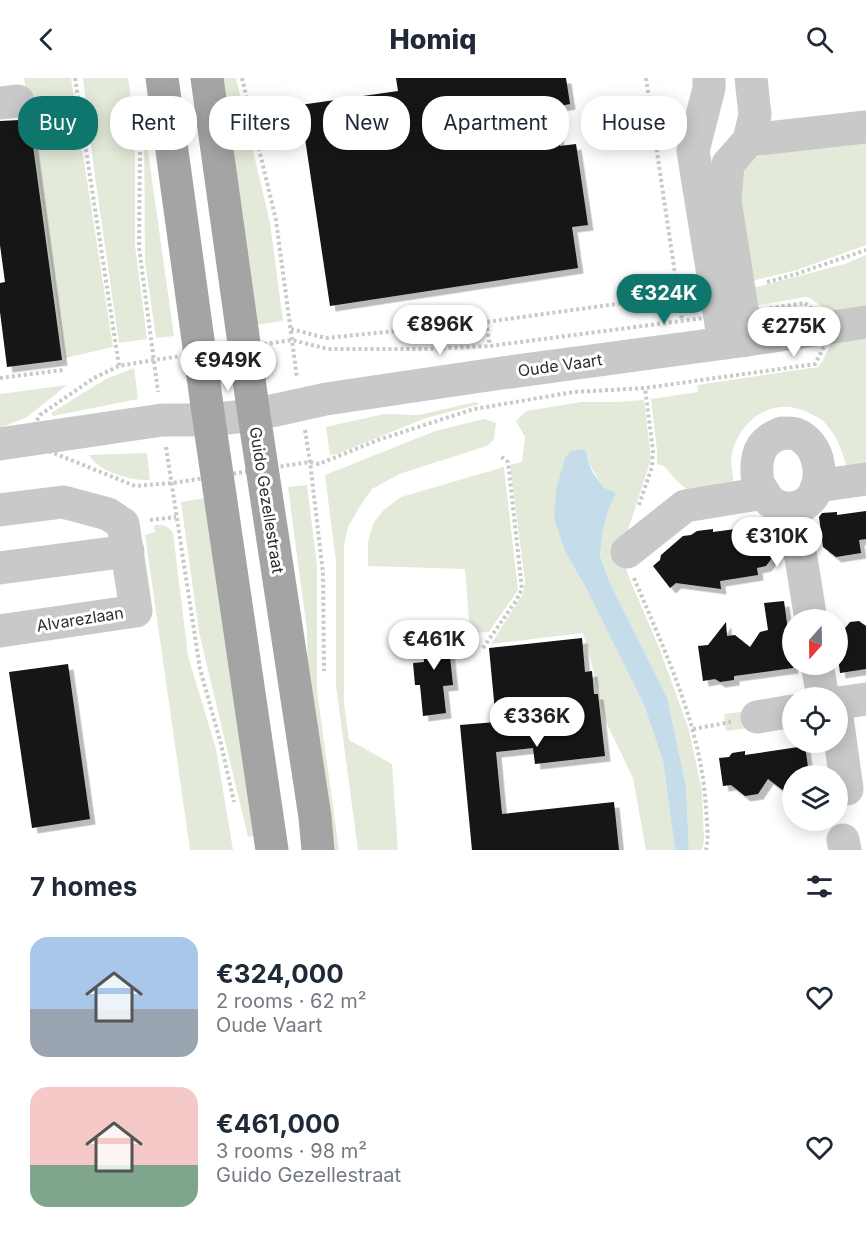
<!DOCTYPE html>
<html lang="en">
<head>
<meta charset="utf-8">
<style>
	body { margin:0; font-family:Inter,sans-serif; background:#f2f2f3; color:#1f2937; height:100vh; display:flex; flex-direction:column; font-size:22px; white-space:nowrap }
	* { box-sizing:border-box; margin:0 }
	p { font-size:20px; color:#747a83 }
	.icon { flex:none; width:33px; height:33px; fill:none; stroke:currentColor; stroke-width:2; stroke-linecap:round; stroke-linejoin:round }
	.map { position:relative; height:772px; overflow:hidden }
	.side { display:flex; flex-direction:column; background:#fff; flex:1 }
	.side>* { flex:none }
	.hud { position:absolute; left:18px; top:18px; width:831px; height:54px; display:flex; gap:12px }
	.needle { width:39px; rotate:200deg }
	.buttons { position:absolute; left:782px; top:531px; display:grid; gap:12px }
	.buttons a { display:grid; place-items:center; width:66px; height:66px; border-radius:50%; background:#fff; box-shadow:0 3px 15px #0003; font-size:30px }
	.price { position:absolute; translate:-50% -51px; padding:0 14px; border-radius:21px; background:#fff; color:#222; font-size:20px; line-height:39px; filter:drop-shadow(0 2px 3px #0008) }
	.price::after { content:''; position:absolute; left:50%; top:36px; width:18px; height:14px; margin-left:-9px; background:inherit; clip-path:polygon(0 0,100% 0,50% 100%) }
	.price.active { background:#0f766e; color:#fff }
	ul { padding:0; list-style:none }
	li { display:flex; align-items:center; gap:18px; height:150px; padding:0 30px }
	li span { display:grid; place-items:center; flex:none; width:168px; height:120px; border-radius:18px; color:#555 }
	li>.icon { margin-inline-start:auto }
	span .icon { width:72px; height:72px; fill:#fffc; stroke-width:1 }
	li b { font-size:26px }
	h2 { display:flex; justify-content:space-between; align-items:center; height:72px; padding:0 30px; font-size:26px }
	.pill { padding:0 21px; border-radius:24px; background:#fff; box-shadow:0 3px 15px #0003; font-size:21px; line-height:54px }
	.pill.active { background:#0f766e; color:#fff }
	header { display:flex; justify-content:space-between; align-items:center; height:78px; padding:0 30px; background:#fff; font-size:27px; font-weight:800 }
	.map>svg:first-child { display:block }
</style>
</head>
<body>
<header><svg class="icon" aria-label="back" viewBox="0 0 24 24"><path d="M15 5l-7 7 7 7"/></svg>Homiq<svg class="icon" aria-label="search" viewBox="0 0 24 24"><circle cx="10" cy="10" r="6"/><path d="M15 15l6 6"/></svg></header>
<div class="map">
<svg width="866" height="772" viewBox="0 0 866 772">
	<defs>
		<filter id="shadow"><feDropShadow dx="5.5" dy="5.5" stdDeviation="0" flood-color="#0004"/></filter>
	</defs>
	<rect width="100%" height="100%" fill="#fff"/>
	<g fill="#e3ead9">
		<polygon points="24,0 71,0 113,269 65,280"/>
		<polygon points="83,0 128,0 135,48 135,167 147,261 119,265 95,99"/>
		<polygon points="221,0 236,0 270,145 283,243 256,247"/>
		<polygon points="144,45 174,258 156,260 145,184"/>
		<polygon points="866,62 866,167 797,192 744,205 738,95 743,85 756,79 768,76"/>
		<polygon points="866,177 866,230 831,235 810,220 805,219 748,229 745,212 845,186"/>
		<path d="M866 257V394L847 390C842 373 837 358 825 345 822 341 817 339 813 337 778 316 742 337 732 375 730 384 733 397 734 407L695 418 677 403 664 388 657 386V373L651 321 698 314 697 307 818 289 822 284 833 262Z"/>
		<polygon points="134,290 138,321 53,338 51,335 106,301"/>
		<polygon points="67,307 27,339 0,350 0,316"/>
		<polygon points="644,322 651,381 628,452 624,473 624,486 633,509 659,569 689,652 702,713 704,762 702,772 689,772 686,708 667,619 608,501 600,476 603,453 608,433 616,415 604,411 588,384 587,376 566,475 586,510 644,627 663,683 675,772 646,772 633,700 605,642 590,579 583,555 491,566 523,516 525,504 510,387 522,384 525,359 516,343 526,333 582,324 618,324"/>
		<polygon points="475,324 480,326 426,340 337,376 330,377 326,349 384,336 419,337"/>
		<polygon points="484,341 496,345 494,361 487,368 399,396 372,411 360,428 348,449 344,468 344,626 349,662 392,686 398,772 358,772 336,608 336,484 325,397 435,353"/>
		<path d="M147 375 150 402C132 403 98 394 89 377Z"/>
		<polygon points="504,389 518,512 489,554 470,555 465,491 368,488 368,463 374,444 384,432 401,419"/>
		<polygon points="307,407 317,488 317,613 339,772 330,772 308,615 307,553 288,409"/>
		<polygon points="206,420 256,757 248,759 199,554 181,424"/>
		<path d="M154 447C163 447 168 447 173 455L188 578 216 671 233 772H190L145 457 155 454Z"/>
		<polygon points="748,633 750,650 726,653 724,636"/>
	</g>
	<polygon fill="#c5ddea" points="584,371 587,376 588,384 593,395 604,410 616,415 608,433 603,453 600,477 609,503 667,619 686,708 689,772 675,772 663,683 644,627 586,510 566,475 554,441 556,412 565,380 571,373"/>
	<g fill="#131313" filter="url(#shadow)">
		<polygon points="396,0 566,0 570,26 554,29 560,68 576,66 588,147 572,149 578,190 330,228 300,27 398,13"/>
		<polygon points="29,38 62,282 7,289 0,234 0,205 5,204 0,167 0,43 20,42"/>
		<polygon points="866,433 866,461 859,462 861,475 836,479 823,469 819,439 822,435 837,434 837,437"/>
		<polygon points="773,446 777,473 766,488 757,490 758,497 720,503 721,511 676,505 670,510 653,488 660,482 661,477 683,458 691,457 697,453 713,451 713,454"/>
		<polygon points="784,523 793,590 734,598 734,602 720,604 715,601 703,603 698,568 708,567 726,544 727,558 735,557 750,569 760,554 768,552 764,525"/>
		<polygon points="859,543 866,548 866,591 840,595 837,571 837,560 850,544"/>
		<polygon points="447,550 453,607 443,608 446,635 423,638 420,607 415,607 413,585 424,584 422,555 423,554 423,553"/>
		<polygon points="582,560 585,594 592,593 594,616 598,616 605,678 535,686 533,670 496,674 502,736 614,724 619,772 472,772 460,647 496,644 489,570"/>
		<polygon points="68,586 90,741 32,750 9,594"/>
		<polygon points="805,668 809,696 792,698 792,719 768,701 758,716 745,718 731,707 723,708 719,680 729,679 732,675 745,673 745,677"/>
	</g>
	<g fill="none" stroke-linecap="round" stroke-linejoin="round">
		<g stroke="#c9c9c9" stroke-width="4" stroke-dasharray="3 3" stroke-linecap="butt">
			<polyline points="75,0 119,288"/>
			<polyline points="242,0 276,142 297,300"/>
			<polyline points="646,0 682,243"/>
			<polyline points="140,68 139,169 158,314"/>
			<polyline points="767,204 796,196 866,172"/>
			<polygon points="805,225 834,249 815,286 645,310 574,314 474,331 378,362 319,386 310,384 172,405 135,408 24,363 40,337 94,300 119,288 154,282 292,262 328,271 428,271 490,268 719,238"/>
			<polyline points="486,244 490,268"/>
			<polyline points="291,251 326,260 486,244 688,216"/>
			<polyline points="0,300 63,292"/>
			<polyline points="305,352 310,384 323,495 324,593"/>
			<polyline points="166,369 200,591 221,666 234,724"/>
			<polyline points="639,427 652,389 653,373 645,310"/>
			<polyline points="150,442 176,439"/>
			<path d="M634 500C665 574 702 650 706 731 707 745 709 758 706 772"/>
			<polyline points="483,570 516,523 522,511 508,384 499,377"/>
			<polyline points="693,651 731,644"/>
		</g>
		<g stroke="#c9c9c9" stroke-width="33">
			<polyline points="709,0 709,10 693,73 724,265"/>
			<polyline points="0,25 18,23"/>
			<polyline points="749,62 866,49"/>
			<polyline points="747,262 725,123 728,86 749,62 755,37 751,0"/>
			<path d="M782 355C787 355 792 355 796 356 818 365 825 396 814 416 805 432 783 435 770 423 766 419 762 412 759 407 757 403 757 399 757 394 756 373 763 362 782 355Z"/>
			<polyline points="0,366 162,342 209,342 254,337 326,321 495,296 747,262 866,244"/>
			<polyline points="817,408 866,401"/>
			<polyline points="793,430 811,542"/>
			<polyline points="0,432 63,424 108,436 123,446 136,533 0,553"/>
			<polyline points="627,474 685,428 764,415"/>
			<polyline points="0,490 128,473"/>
			<polyline points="817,586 823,620"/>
			<polyline points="837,625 866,621"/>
			<polyline points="757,639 792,633"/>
			<polyline points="837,639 847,711"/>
			<polyline points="843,762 845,772"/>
		</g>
		<g stroke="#a4a4a4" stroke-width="33">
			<polyline points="162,0 209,342 272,772"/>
			<polyline points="207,0 254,337 315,739 318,772"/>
		</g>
	</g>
	<g text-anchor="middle" stroke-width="6" stroke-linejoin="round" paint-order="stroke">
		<g font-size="16" fill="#2c2c2c" stroke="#fff">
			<text transform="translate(560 287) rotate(-8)" y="6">Oude Vaart</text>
			<text transform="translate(267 422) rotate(81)" y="6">Guido Gezellestraat</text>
			<text transform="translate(80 541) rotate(-9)" y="6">Alvarezlaan</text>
		</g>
	</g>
</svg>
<div class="buttons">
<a><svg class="needle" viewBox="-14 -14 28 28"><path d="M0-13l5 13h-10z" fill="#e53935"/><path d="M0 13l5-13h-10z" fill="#747a83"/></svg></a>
<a><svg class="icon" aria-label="locate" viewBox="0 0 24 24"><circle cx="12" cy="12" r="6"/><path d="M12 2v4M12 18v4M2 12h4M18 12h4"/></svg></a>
<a><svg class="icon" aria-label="layers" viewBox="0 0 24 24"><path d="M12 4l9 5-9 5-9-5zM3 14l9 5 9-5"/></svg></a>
</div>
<b class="price active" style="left:664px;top:247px">€324K</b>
<b class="price" style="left:440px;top:278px">€896K</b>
<b class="price" style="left:794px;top:280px">€275K</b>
<b class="price" style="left:228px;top:314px">€949K</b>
<b class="price" style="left:777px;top:490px">€310K</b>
<b class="price" style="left:434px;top:593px">€461K</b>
<b class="price" style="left:537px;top:670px">€336K</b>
<div class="hud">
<a class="pill active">Buy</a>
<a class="pill">Rent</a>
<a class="pill">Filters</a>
<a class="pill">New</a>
<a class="pill">Apartment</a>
<a class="pill">House</a>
</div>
</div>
<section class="side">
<h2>7 homes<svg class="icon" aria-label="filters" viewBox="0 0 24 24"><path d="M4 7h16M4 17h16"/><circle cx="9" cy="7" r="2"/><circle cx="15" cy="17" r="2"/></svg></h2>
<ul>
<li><span style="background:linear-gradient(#a9c7e8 60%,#9aa5b1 0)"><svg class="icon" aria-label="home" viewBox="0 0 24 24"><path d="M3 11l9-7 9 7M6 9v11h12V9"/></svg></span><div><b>€324,000</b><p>2 rooms · 62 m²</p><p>Oude Vaart</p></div><svg class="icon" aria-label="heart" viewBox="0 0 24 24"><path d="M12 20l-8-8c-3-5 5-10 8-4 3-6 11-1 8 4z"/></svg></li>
<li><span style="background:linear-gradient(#f6c9c9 65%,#7fa58c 0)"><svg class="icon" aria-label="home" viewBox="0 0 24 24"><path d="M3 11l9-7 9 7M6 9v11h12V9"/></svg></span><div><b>€461,000</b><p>3 rooms · 98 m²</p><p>Guido Gezellestraat</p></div><svg class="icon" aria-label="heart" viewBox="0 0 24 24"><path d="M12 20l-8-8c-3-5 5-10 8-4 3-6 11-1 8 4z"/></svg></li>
</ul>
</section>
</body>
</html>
